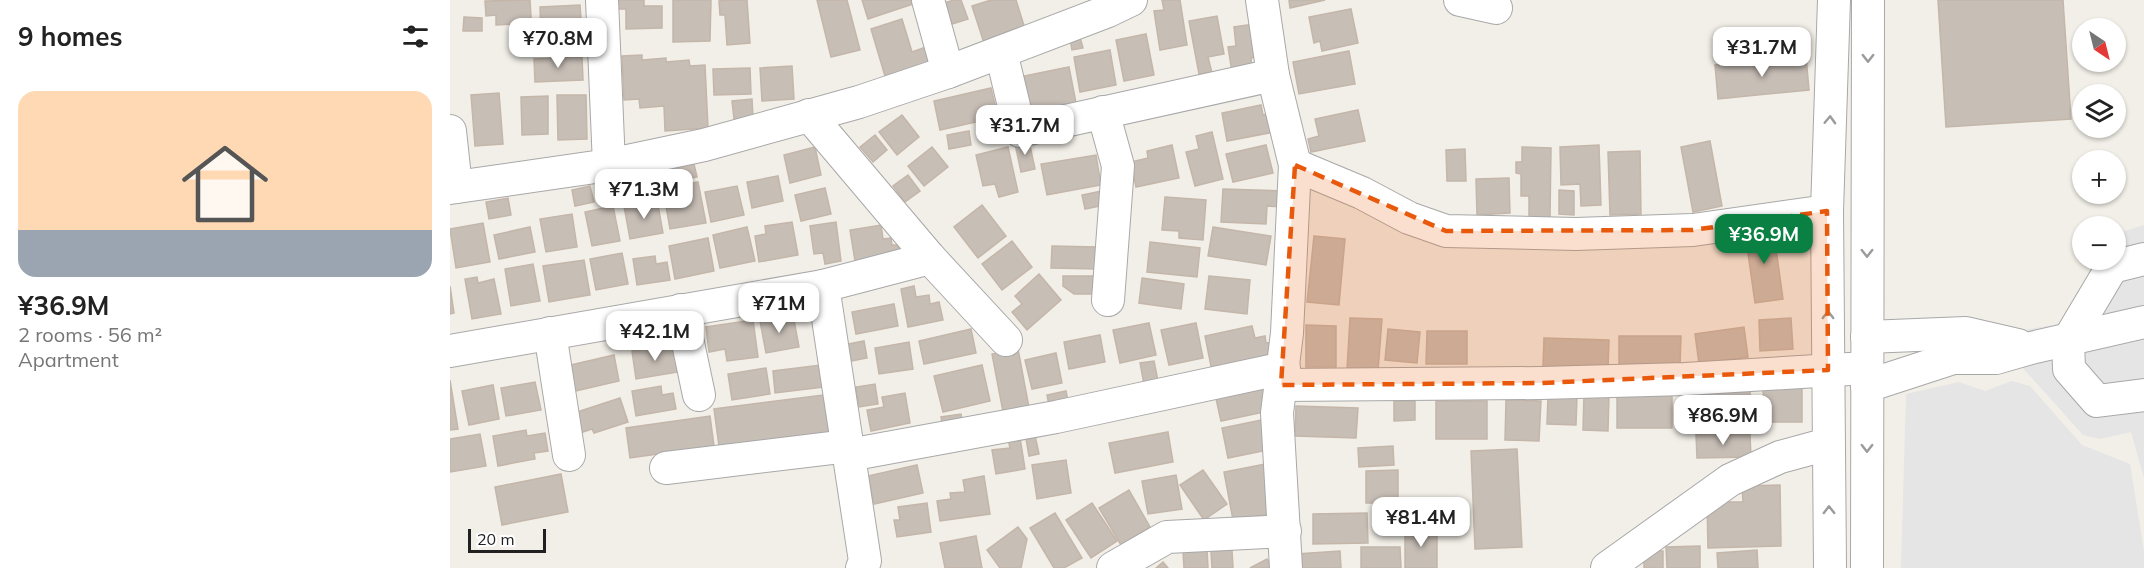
<!DOCTYPE html>
<html lang="en">
<head>
<meta charset="utf-8">
<style>
	body { margin:0; font-family:Mulish,sans-serif; background:#f6f6f6; color:#222; height:100vh; display:flex; flex-direction:column; font-size:22px; white-space:nowrap }
	* { box-sizing:border-box; margin:0 }
	p { font-size:20px; color:#767676 }
	.icon { flex:none; width:33px; height:33px; fill:none; stroke:currentColor; stroke-width:2; stroke-linecap:round; stroke-linejoin:round }
	.map { position:relative; flex:1; overflow:hidden }
	.details { display:flex; flex-direction:column; background:#fff; width:450px }
	.details>* { flex:none }
	.needle { width:39px; rotate:145deg }
	.fabs { position:absolute; left:1622px; top:18px; display:grid; gap:12px }
	.fabs a { display:grid; place-items:center; width:54px; height:54px; border-radius:50%; background:#fff; box-shadow:0 2px 4px #0004; font-size:30px }
	.scale { position:absolute; left:18px; bottom:15px; width:78px; box-sizing:border-box; padding-left:6px; border:3px solid #212121; border-top:0; font-size:16px; line-height:21px; white-space:nowrap; color:#212121; -webkit-text-stroke:4px #fff; paint-order:stroke }
	.price { position:absolute; translate:-50% -51px; padding:0 14px; border-radius:12px; background:#fff; color:#222; font-size:20px; line-height:39px; filter:drop-shadow(0 2px 3px #0008) }
	.price::after { content:''; position:absolute; left:50%; top:36px; width:18px; height:14px; margin-left:-9px; background:inherit; clip-path:polygon(0 0,100% 0,50% 100%) }
	.price.active { background:#0b8043; color:#fff }
	ul { padding:0; list-style:none }
	li { display:grid; align-content:center; gap:12px; height:318px; padding:0 18px }
	li span { display:grid; place-items:center; height:186px; border-radius:18px; color:#555 }
	li>.icon { margin-inline-start:auto }
	span .icon { width:108px; height:108px; fill:#fffc; stroke-width:1 }
	li b { font-size:26px }
	h2 { display:flex; justify-content:space-between; align-items:center; height:72px; padding:0 18px; font-size:26px }
	main { display:flex; flex:1; min-height:0 }
	.map>svg:first-child { display:block }
</style>
</head>
<body>
<main>
<section class="details">
<h2>9 homes<svg class="icon" aria-label="filters" viewBox="0 0 24 24"><path d="M4 7h16M4 17h16"/><circle cx="9" cy="7" r="2"/><circle cx="15" cy="17" r="2"/></svg></h2>
<ul>
<li><span style="background:linear-gradient(#ffd9b3 75%,#9aa5b1 0)"><svg class="icon" aria-label="home" viewBox="0 0 24 24"><path d="M3 11l9-7 9 7M6 9v11h12V9"/></svg></span><div><b>¥36.9M</b><p>2 rooms · 56 m²</p><p>Apartment</p></div></li>
</ul>
</section>
<div class="map">
<svg width="1694" height="568" viewBox="0 0 1694 568">
	<rect width="100%" height="100%" fill="#f2efe8"/>
	<g fill="#e5e5e5">
		<polygon points="1694,225 1694,478 1681,432 1650,439 1633,435 1570,365 1567,331 1616,323 1665,260 1665,234"/>
		<polygon points="1562,381 1580,386 1632,445 1680,464 1694,551 1694,568 1451,568 1456,394 1509,382 1535,391"/>
	</g>
	<g fill="#c7beb6" stroke="#c4b6a9" stroke-width="1.5">
		<polygon points="80,0 82,35 67,35 67,24 46,25 46,15 36,16 35,1"/>
		<polygon points="164,0 194,0 194,6 212,6 212,28 176,29 176,9 164,9"/>
		<polygon points="223,0 261,0 260,41 223,42"/>
		<polygon points="278,0 297,0 300,43 277,45 275,15 270,15 269,1"/>
		<polygon points="367,0 397,0 410,50 381,57"/>
		<polygon points="412,0 462,0 463,4 418,19"/>
		<polygon points="504,0 511,0 518,19 502,24 494,3"/>
		<polygon points="541,0 566,0 576,32 535,46 522,6"/>
		<polygon points="712,0 730,0 737,45 710,50 704,11 714,10"/>
		<polygon points="839,0 875,0 840,8"/>
		<polygon points="1488,0 1613,0 1621,119 1496,127"/>
		<polygon points="130,5 132,32 91,34 90,7"/>
		<polygon points="901,9 908,43 872,51 870,41 864,43 859,17"/>
		<polygon points="767,16 774,54 758,57 762,73 749,74 739,21"/>
		<polygon points="14,17 32,18 32,31 13,31"/>
		<polygon points="452,19 462,52 476,47 481,63 435,76 421,29"/>
		<polygon points="804,24 809,57 801,58 802,70 782,72 778,47 786,46 784,27"/>
		<polygon points="696,34 704,75 674,81 666,40"/>
		<polygon points="630,37 633,48 622,50 620,39"/>
		<polygon points="660,50 666,85 630,92 624,57"/>
		<polygon points="899,51 905,84 849,94 843,62"/>
		<polygon points="192,55 192,60 216,58 216,62 239,60 240,66 255,65 258,128 215,131 214,106 190,108 189,99 174,100 172,56"/>
		<polygon points="1356,56 1359,90 1268,99 1265,65"/>
		<polygon points="132,57 133,80 85,82 84,59"/>
		<polygon points="342,66 344,99 312,101 310,68"/>
		<polygon points="619,67 626,103 581,112 574,76"/>
		<polygon points="300,68 301,94 264,95 263,69"/>
		<polygon points="541,88 548,117 490,130 484,101"/>
		<polygon points="49,93 53,144 25,146 21,95"/>
		<polygon points="107,95 136,95 137,139 108,140"/>
		<polygon points="98,96 98,134 72,135 71,97"/>
		<polygon points="302,99 303,117 284,119 282,101"/>
		<polygon points="811,105 813,115 820,113 824,132 777,141 772,113"/>
		<polygon points="908,110 915,141 861,152 858,139 869,136 865,119"/>
		<polygon points="452,115 469,137 447,155 429,132"/>
		<polygon points="519,131 521,145 499,149 497,135"/>
		<polygon points="762,132 773,179 745,186 736,152 749,149 746,136"/>
		<polygon points="425,135 437,150 423,162 410,147"/>
		<polygon points="579,141 585,169 571,172 565,144"/>
		<polygon points="1260,141 1272,206 1243,212 1231,147"/>
		<polygon points="722,145 729,178 686,187 681,162 698,158 697,151"/>
		<polygon points="816,145 823,173 783,182 776,154"/>
		<polygon points="1149,145 1151,205 1131,206 1130,184 1111,185 1110,147"/>
		<polygon points="365,147 371,175 340,183 334,155"/>
		<polygon points="482,147 498,167 474,186 458,166"/>
		<polygon points="558,147 568,192 549,197 545,184 533,186 526,155"/>
		<polygon points="1072,147 1101,148 1100,219 1079,218 1079,196 1071,196 1071,174 1066,173 1066,162 1072,162"/>
		<polygon points="1015,149 1016,181 997,181 996,150"/>
		<polygon points="1190,151 1191,214 1160,215 1158,152"/>
		<polygon points="646,155 651,185 597,195 591,164"/>
		<polygon points="244,164 247,177 227,181 225,167"/>
		<polygon points="458,175 470,191 455,202 443,186"/>
		<polygon points="328,176 333,201 302,208 297,182"/>
		<polygon points="1059,178 1060,213 1027,215 1026,179"/>
		<polygon points="248,182 256,223 220,229 213,189"/>
		<polygon points="140,186 144,202 125,206 122,190"/>
		<polygon points="287,186 294,215 261,222 255,192"/>
		<polygon points="375,188 381,214 351,221 345,195"/>
		<polygon points="773,189 835,191 834,207 817,206 816,224 771,222"/>
		<polygon points="1109,190 1124,191 1124,215 1109,214"/>
		<polygon points="652,191 655,205 635,209 632,195"/>
		<polygon points="715,197 756,200 753,240 729,238 729,231 712,230"/>
		<polygon points="58,198 61,215 39,219 36,202"/>
		<polygon points="207,200 213,233 180,239 174,206"/>
		<polygon points="532,205 556,236 528,258 504,227"/>
		<polygon points="163,206 170,241 142,246 135,212"/>
		<polygon points="122,214 127,247 96,252 90,219"/>
		<polygon points="342,222 348,255 309,262 305,236 316,234 315,226"/>
		<polygon points="386,222 391,261 375,264 373,253 364,254 360,226"/>
		<polygon points="33,223 40,262 6,268 0,229"/>
		<polygon points="431,225 433,239 441,238 442,245 448,245 450,255 405,261 400,230"/>
		<polygon points="80,227 85,252 49,259 44,235"/>
		<polygon points="297,227 305,261 270,268 263,235"/>
		<polygon points="763,227 821,236 816,265 758,256"/>
		<polygon points="1323,227 1333,299 1305,303 1295,232"/>
		<polygon points="864,236 895,239 889,305 857,302"/>
		<polygon points="258,238 264,271 225,279 219,246"/>
		<polygon points="562,241 582,267 552,290 532,264"/>
		<polygon points="700,242 750,248 747,277 697,272"/>
		<polygon points="602,246 647,247 647,269 601,268"/>
		<polygon points="172,253 178,284 146,290 140,259"/>
		<polygon points="205,256 206,264 217,262 220,280 187,285 183,259"/>
		<polygon points="134,260 140,295 99,302 93,266"/>
		<polygon points="83,264 90,301 61,306 55,269"/>
		<polygon points="589,274 611,300 577,330 562,312 572,304 565,296"/>
		<polygon points="613,276 650,276 650,285 642,294 624,294 613,286"/>
		<polygon points="759,276 800,280 797,314 755,309"/>
		<polygon points="27,277 28,283 44,279 51,314 22,319 15,279"/>
		<polygon points="692,278 734,284 731,309 689,303"/>
		<polygon points="0,286 4,313 0,314"/>
		<polygon points="464,286 466,297 479,295 480,304 489,302 493,320 458,327 451,289"/>
		<polygon points="444,304 448,326 406,334 402,312"/>
		<polygon points="343,315 349,347 316,353 310,321"/>
		<polygon points="900,318 932,319 928,371 897,369"/>
		<polygon points="1341,318 1343,349 1310,351 1309,320"/>
		<polygon points="303,320 308,357 277,361 275,349 259,352 256,327"/>
		<polygon points="699,323 706,355 670,363 663,330"/>
		<polygon points="746,323 753,358 719,365 711,330"/>
		<polygon points="856,325 886,326 886,367 856,367"/>
		<polygon points="802,326 805,338 815,336 816,343 823,342 826,357 762,371 755,336"/>
		<polygon points="1294,327 1298,357 1249,364 1245,334"/>
		<polygon points="521,329 526,353 474,364 469,341"/>
		<polygon points="938,329 970,332 967,363 935,360"/>
		<polygon points="977,331 1017,331 1017,364 976,364"/>
		<polygon points="650,335 655,362 619,369 614,342"/>
		<polygon points="1169,336 1231,336 1230,366 1169,365"/>
		<polygon points="1094,338 1159,340 1158,369 1093,367"/>
		<polygon points="414,341 417,358 401,361 398,344"/>
		<polygon points="459,342 463,369 429,374 425,348"/>
		<polygon points="223,344 228,372 186,379 182,351"/>
		<polygon points="568,349 580,413 554,417 542,354"/>
		<polygon points="606,353 612,383 582,389 575,360"/>
		<polygon points="164,355 169,381 121,392 116,366"/>
		<polygon points="704,361 708,381 694,384 690,363"/>
		<polygon points="371,365 373,387 325,393 323,371"/>
		<polygon points="532,365 540,401 493,412 484,376"/>
		<polygon points="316,368 320,394 282,400 278,374"/>
		<polygon points="0,380 8,429 0,430"/>
		<polygon points="85,382 91,410 56,416 51,388"/>
		<polygon points="425,384 428,404 409,407 406,387"/>
		<polygon points="813,384 819,411 771,421 765,394"/>
		<polygon points="43,385 49,419 19,425 12,391"/>
		<polygon points="211,386 212,395 223,393 226,409 186,416 182,391"/>
		<polygon points="1352,388 1352,422 1314,422 1313,389"/>
		<rect x="1167" y="390" width="55" height="38"/>
		<polygon points="1300,390 1301,425 1237,429 1235,394"/>
		<polygon points="616,391 619,406 600,410 597,395"/>
		<polygon points="455,393 460,423 421,431 417,410 434,407 432,397"/>
		<polygon points="381,394 386,432 269,446 264,409"/>
		<polygon points="1134,394 1159,395 1158,431 1133,430"/>
		<polygon points="1098,396 1127,396 1126,425 1097,424"/>
		<polygon points="170,398 178,422 144,433 142,429 130,433 124,413"/>
		<polygon points="1056,400 1091,401 1089,441 1055,440"/>
		<polygon points="944,401 965,401 965,420 944,421"/>
		<rect x="986" y="401" width="51" height="38"/>
		<polygon points="846,406 908,408 906,438 845,436"/>
		<polygon points="511,414 513,427 493,430 491,417"/>
		<polygon points="260,416 264,446 180,458 176,428"/>
		<polygon points="812,420 818,450 778,458 772,428"/>
		<polygon points="76,430 77,436 95,433 98,451 84,453 85,459 48,466 43,436"/>
		<polygon points="569,431 575,469 546,474 542,450 560,448 557,433"/>
		<polygon points="584,431 589,454 579,456 575,433"/>
		<polygon points="718,432 723,462 665,473 659,443"/>
		<polygon points="30,434 36,466 0,472 0,439"/>
		<polygon points="1246,434 1300,434 1301,457 1247,458"/>
		<polygon points="943,446 944,465 909,467 908,448"/>
		<polygon points="1067,449 1072,547 1025,549 1021,451"/>
		<polygon points="616,460 621,493 587,499 582,465"/>
		<polygon points="816,464 825,513 783,520 774,472"/>
		<polygon points="467,465 473,493 424,504 418,476"/>
		<polygon points="753,470 777,504 754,520 730,485"/>
		<polygon points="948,470 948,503 916,503 916,471"/>
		<polygon points="111,474 118,512 52,525 45,487"/>
		<polygon points="726,475 732,509 698,514 692,481"/>
		<polygon points="534,476 540,514 490,521 487,501 501,499 500,493 515,492 513,480"/>
		<polygon points="1330,485 1331,546 1258,548 1257,502 1293,502 1292,486"/>
		<polygon points="679,490 700,527 671,545 649,508"/>
		<polygon points="477,503 481,532 447,537 444,520 450,520 448,507"/>
		<polygon points="642,503 667,541 641,558 616,520"/>
		<polygon points="605,513 632,558 614,568 604,568 580,528"/>
		<polygon points="917,513 918,543 863,544 863,514"/>
		<polygon points="568,527 577,539 571,568 550,568 537,550"/>
		<polygon points="987,527 987,568 955,568 955,528"/>
		<polygon points="526,536 532,568 495,568 490,543"/>
		<polygon points="1250,546 1250,568 1217,568 1216,547"/>
		<polygon points="911,547 950,547 951,568 911,568"/>
		<polygon points="757,550 758,568 734,568 733,551"/>
		<polygon points="782,550 783,568 762,568 761,551"/>
		<polygon points="1307,550 1308,568 1268,568 1267,553"/>
		<polygon points="890,551 891,568 847,568 846,554"/>
		<rect x="1194" y="551" width="19" height="17"/>
		<polygon points="817,559 822,568 800,568"/>
		<polygon points="713,562 718,568 706,568"/>
	</g>
	<g fill="none" stroke-linecap="round" stroke-linejoin="round">
		<g stroke="#a8a8a8" stroke-width="34">
			<g id="minor">
				<polyline points="152,0 159,165"/>
				<polyline points="478,0 498,72"/>
				<polyline points="812,0 823,75 845,165 837,333 827,413 836,568"/>
				<polyline points="1010,0 1046,8"/>
				<polyline points="551,52 570,131 823,75"/>
				<polyline points="653,112 668,166 658,300"/>
				<polyline points="359,115 480,258 373,286 415,561 412,568"/>
				<polyline points="0,131 6,187"/>
				<polyline points="845,165 912,193 959,218 996,231 1126,234 1243,230 1377,211"/>
				<polyline points="0,188 159,165 254,145 409,102 498,72 658,11 681,0"/>
				<polyline points="480,258 556,340"/>
				<polyline points="1694,259 1662,267 1618,341 1619,369 1647,401 1694,395"/>
				<polyline points="231,310 249,395"/>
				<polyline points="100,333 119,455"/>
				<polyline points="1417,337 1516,333 1568,345"/>
				<polyline points="0,351 373,286"/>
				<polyline points="831,385 1091,383 1235,379 1416,368"/>
				<polyline points="1417,386 1503,358 1546,358 1581,348 1694,322"/>
				<polyline points="399,455 606,417 834,368"/>
				<polyline points="216,468 398,446"/>
				<polyline points="663,568 717,537 835,531"/>
				<polyline points="1157,568 1280,480 1330,457 1378,444"/>
				<polyline points="1380,568 1377,211 1384,0"/>
				<polyline points="1417,568 1418,0"/>
			</g>
		</g>
		<use href="#minor" stroke="#fff" stroke-width="32"/>
	</g>
	<defs><path id="oneway-chevron" d="M-2-3.5L2.5 0L-2 3.5" fill="none" stroke-width="1.6" stroke-linecap="round" stroke-linejoin="round" transform="scale(1.5)"/></defs>
	<g stroke="#9b9b9b">
		<use href="#oneway-chevron" transform="translate(1418 58) rotate(90)"/>
		<use href="#oneway-chevron" transform="translate(1380 120) rotate(-88)"/>
		<use href="#oneway-chevron" transform="translate(1417 253) rotate(90)"/>
		<use href="#oneway-chevron" transform="translate(1378 315) rotate(-90)"/>
		<use href="#oneway-chevron" transform="translate(1417 448) rotate(90)"/>
		<use href="#oneway-chevron" transform="translate(1379 510) rotate(-91)"/>
	</g>
	<path fill="#e8590c" fill-opacity="0.2" stroke="#e8590c" stroke-width="4.5" stroke-dasharray="12 8" stroke-linejoin="round" d="M845 165 996 231 1243 230 1377 211 1378 370 1091 383 831 385Z"/>
</svg>
<div class="fabs">
<a><svg class="needle" viewBox="-14 -14 28 28"><path d="M0-13l5 13h-10z" fill="#e53935"/><path d="M0 13l5-13h-10z" fill="#767676"/></svg></a>
<a><svg class="icon" aria-label="layers" viewBox="0 0 24 24"><path d="M12 4l9 5-9 5-9-5zM3 14l9 5 9-5"/></svg></a>
<a>+</a>
<a>−</a>
</div>
<div class="scale">20 m</div>
<b class="price" style="left:108px;top:69px">¥70.8M</b>
<b class="price" style="left:1312px;top:78px">¥31.7M</b>
<b class="price" style="left:575px;top:156px">¥31.7M</b>
<b class="price" style="left:194px;top:220px">¥71.3M</b>
<b class="price active" style="left:1314px;top:265px">¥36.9M</b>
<b class="price" style="left:329px;top:334px">¥71M</b>
<b class="price" style="left:205px;top:362px">¥42.1M</b>
<b class="price" style="left:1273px;top:446px">¥86.9M</b>
<b class="price" style="left:971px;top:548px">¥81.4M</b>
</div>
</main>
</body>
</html>
